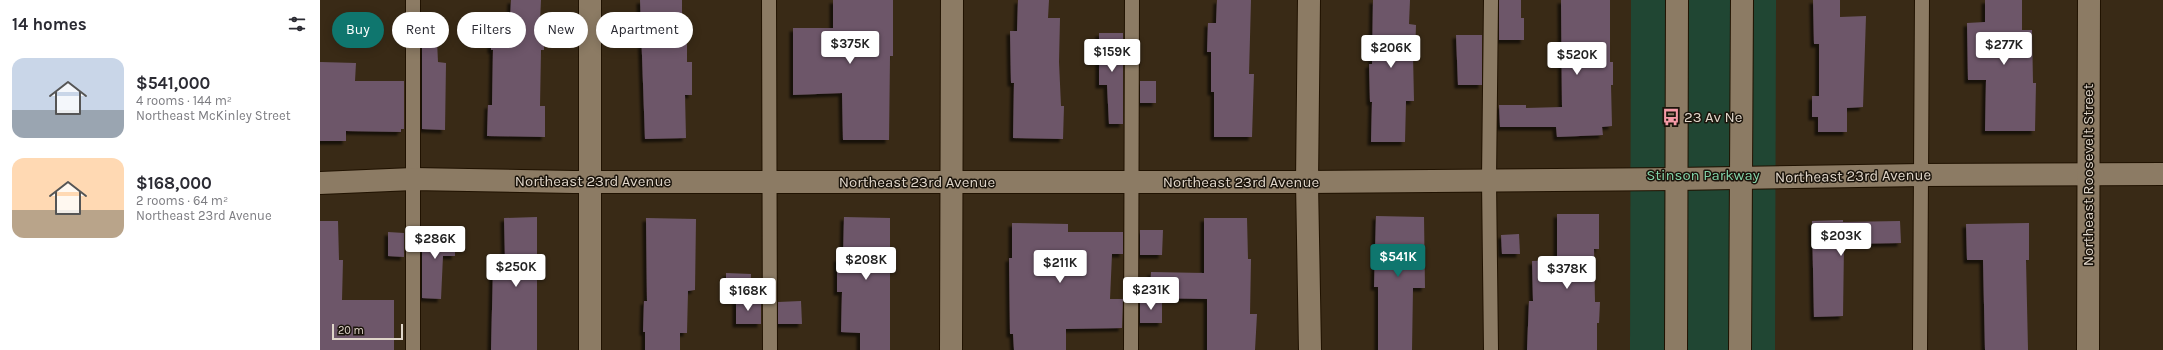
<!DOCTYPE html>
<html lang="en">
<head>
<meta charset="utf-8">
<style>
	body { margin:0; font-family:Karla,sans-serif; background:#f2f2f3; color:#2b2b33; height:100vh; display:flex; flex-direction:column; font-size:15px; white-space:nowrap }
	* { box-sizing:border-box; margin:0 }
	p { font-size:13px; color:#7c7c81 }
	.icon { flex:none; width:22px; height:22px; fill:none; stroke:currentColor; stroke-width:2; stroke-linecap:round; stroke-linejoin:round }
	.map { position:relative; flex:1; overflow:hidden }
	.sheet { display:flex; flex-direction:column; background:#fff; width:320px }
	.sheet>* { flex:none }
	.hud { position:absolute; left:12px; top:12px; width:380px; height:36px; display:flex; gap:8px }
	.scale { position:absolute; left:12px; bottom:10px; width:71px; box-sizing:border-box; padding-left:4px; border:2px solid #e0d6ca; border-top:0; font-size:11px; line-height:14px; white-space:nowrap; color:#e0d6ca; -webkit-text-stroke:3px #1b140b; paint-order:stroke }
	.price { position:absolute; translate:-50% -34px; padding:0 9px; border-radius:4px; background:#fff; color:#222; font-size:13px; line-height:26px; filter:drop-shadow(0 1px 2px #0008) }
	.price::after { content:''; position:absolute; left:50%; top:24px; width:12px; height:9px; margin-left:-6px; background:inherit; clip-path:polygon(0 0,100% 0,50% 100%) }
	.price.selected { background:#0f766e; color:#fff }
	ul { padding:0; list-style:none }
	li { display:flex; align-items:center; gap:12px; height:100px; padding:0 12px }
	li span { display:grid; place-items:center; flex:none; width:112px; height:80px; border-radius:12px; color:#555 }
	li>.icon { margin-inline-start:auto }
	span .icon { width:48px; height:48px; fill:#fffc; stroke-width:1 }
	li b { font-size:17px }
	h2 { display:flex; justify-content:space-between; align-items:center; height:48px; padding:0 12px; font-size:17px }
	.chip { padding:0 14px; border-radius:18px; background:#fff; box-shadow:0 2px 10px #0003; font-size:14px; line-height:36px }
	.chip.selected { background:#0f766e; color:#fff }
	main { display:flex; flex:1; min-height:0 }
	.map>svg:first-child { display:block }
</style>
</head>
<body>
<main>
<section class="sheet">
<h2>14 homes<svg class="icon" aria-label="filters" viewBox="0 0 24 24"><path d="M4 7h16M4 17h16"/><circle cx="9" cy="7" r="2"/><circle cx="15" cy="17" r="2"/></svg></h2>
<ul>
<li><span style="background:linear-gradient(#c9d6e8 65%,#9aa5b1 0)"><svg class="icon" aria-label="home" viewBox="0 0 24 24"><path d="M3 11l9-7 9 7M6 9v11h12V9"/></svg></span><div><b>$541,000</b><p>4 rooms · 144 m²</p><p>Northeast McKinley Street</p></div></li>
<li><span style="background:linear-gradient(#ffd9b3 65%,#b9a48a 0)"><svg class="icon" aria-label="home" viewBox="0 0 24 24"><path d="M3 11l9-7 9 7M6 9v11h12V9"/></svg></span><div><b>$168,000</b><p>2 rooms · 64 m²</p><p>Northeast 23rd Avenue</p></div></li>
</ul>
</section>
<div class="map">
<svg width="1843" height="350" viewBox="0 0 1843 350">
	<defs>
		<filter id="shadow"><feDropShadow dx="-3.5" dy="3.5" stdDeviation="1" flood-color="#0009"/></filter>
	</defs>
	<rect width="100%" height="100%" fill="#392a16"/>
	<polygon fill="#204633" points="1311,0 1456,0 1455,350 1310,350"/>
	<g fill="#6d5769" filter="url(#shadow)">
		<polygon points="191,0 221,0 220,21 224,21 224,50 221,50 220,106 225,106 225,137 167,136 168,105 172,105 173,50 171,50 171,20 190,20"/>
		<polygon points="320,0 362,0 362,18 367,18 367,62 372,62 372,95 365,95 366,138 325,139"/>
		<polygon points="513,0 573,0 573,56 570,56 569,140 523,140 522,93 473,95 473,28 513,28"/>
		<polygon points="698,0 729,0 728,18 740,18 739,62 741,106 744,106 743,139 693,138 694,83 691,83 690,31 697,31"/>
		<polygon points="897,0 931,0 929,74 934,74 932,137 894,137 894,92 891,92 891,52 887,52 888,23 896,23"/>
		<polygon points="1053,0 1090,0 1089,24 1096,25 1095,55 1093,55 1094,101 1086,101 1085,142 1051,142 1052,102 1050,102 1049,64 1052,64"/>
		<polygon points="1179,0 1201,0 1201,18 1204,18 1204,40 1179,40"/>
		<polygon points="1241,0 1290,0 1290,62 1293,62 1293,85 1291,85 1292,126 1282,127 1283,135 1237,137 1236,127 1180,127 1179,105 1206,105 1206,108 1242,107"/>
		<polygon points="1493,0 1520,0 1520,17 1546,16 1543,107 1527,108 1527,132 1498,132 1498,117 1492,117 1492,96 1499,96 1499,44 1494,44"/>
		<polygon points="1665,0 1702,0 1702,30 1712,30 1713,83 1716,83 1715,131 1665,131 1666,80 1648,80 1647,23 1665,22"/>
		<polygon points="102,20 116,20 118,62 126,63 125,130 102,129"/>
		<polygon points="779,33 803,33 803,124 789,124 787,85 779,85"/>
		<polygon points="1136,35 1162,35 1162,85 1138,85"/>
		<polygon points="0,62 36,63 35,81 84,81 84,129 81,129 81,132 26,131 26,141 0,141"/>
		<rect x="820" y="81" width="16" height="22"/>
		<polygon points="1237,214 1279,214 1279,249 1274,249 1275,302 1280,302 1279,323 1277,323 1277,350 1207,350 1209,301 1213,301 1212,261 1237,260"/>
		<polygon points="1056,216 1104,217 1105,288 1093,288 1092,350 1058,350 1058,287 1054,287"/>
		<polygon points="217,217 217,350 171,350 173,269 174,259 185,259 184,218"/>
		<polygon points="524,217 570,218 570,350 540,350 540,333 521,332 522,292 517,292 517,258 523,258"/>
		<polygon points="326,218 376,219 375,290 368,291 367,333 360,333 360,350 325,350 325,332 323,332 324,301 327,301"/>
		<polygon points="884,218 927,218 928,259 931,259 930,314 937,314 935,350 887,350 887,299 830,298 831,272 884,273"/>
		<polygon points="1523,220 1523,222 1580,221 1581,243 1524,244 1523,316 1494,317 1492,221"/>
		<polygon points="0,221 18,221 19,260 23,260 22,300 74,300 74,350 0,350"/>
		<polygon points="692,223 748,224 748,232 803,232 803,254 792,254 790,299 803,299 802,328 746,329 746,350 694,350 693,334 690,334 689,258 692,258"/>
		<polygon points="1709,223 1709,260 1706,260 1708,350 1665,350 1663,260 1647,260 1646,224"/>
		<polygon points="102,230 135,231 135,256 123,256 121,299 102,298"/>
		<polygon points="820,230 843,230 842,255 820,255"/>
		<polygon points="68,232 84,233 84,257 68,256"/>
		<polygon points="1199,234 1200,254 1182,254 1181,235"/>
		<polygon points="406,273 431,274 430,300 406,299"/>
		<polygon points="820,299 842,300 842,323 820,323"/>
		<polygon points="416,300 441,301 441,324 416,324"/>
		<polygon points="481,301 482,324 458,324 458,302"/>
	</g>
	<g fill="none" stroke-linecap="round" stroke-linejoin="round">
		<g stroke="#201201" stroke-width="16">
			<g id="service">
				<polyline points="449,0 450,350"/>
				<polyline points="93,350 93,0"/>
				<polyline points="811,350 812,0"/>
				<polyline points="1171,350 1169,180 1171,0"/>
				<polyline points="1600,350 1602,0"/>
			</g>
		</g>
		<g stroke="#201201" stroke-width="24">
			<g id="minor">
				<polyline points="989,0 987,182 990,350"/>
				<polyline points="0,183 93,179 253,182 987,182 1356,179 1602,175 1843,174"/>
				<polyline points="270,350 270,0"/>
				<polyline points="631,350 632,0"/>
				<polyline points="1356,350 1357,0"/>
				<polyline points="1420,350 1422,0"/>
				<polyline points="1768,350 1769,0"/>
			</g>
		</g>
		<use href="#service" stroke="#8c7b64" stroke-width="14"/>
		<use href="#minor" stroke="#8c7b64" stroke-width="22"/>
	</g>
	<defs>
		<g id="bus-bare" transform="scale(1.38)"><path d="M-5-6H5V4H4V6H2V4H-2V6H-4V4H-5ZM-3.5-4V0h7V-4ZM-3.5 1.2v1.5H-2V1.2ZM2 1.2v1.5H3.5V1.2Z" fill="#f49aa6" stroke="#1b140b" stroke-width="2.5" paint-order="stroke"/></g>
	</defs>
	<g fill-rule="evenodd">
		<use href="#bus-bare" x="1351" y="117"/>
	</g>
	<g text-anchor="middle" stroke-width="3" stroke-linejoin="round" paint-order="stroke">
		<g font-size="15" fill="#e0d6ca" stroke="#1b140b" text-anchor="start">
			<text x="1364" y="122">23 Av Ne</text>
		</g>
		<g font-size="15" fill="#83d3a8" stroke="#1b140b">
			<text x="1383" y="180">Stinson Parkway</text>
		</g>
		<g font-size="15" fill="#e0d6ca" stroke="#1b140b">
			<text transform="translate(1768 175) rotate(-90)" y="5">Northeast Roosevelt Street</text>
			<text transform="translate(1533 176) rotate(-1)" y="5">Northeast 23rd Avenue</text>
			<text x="273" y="186">Northeast 23rd Avenue</text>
			<text x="597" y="187">Northeast 23rd Avenue</text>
			<text x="921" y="187">Northeast 23rd Avenue</text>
		</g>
	</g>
</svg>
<div class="scale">20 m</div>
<b class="price" style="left:530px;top:65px">$375K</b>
<b class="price" style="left:1684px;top:66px">$277K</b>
<b class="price" style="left:1071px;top:69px">$206K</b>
<b class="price" style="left:792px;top:73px">$159K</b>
<b class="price" style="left:1257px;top:76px">$520K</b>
<b class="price" style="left:1521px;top:257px">$203K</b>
<b class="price" style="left:115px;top:260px">$286K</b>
<b class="price selected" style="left:1078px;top:278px">$541K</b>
<b class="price" style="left:546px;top:281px">$208K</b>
<b class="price" style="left:740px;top:284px">$211K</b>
<b class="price" style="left:196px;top:288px">$250K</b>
<b class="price" style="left:1247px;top:290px">$378K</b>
<b class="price" style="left:831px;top:311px">$231K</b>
<b class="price" style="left:428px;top:312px">$168K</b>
<div class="hud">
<a class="chip selected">Buy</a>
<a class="chip">Rent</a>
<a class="chip">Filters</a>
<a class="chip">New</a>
<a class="chip">Apartment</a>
</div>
</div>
</main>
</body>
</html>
